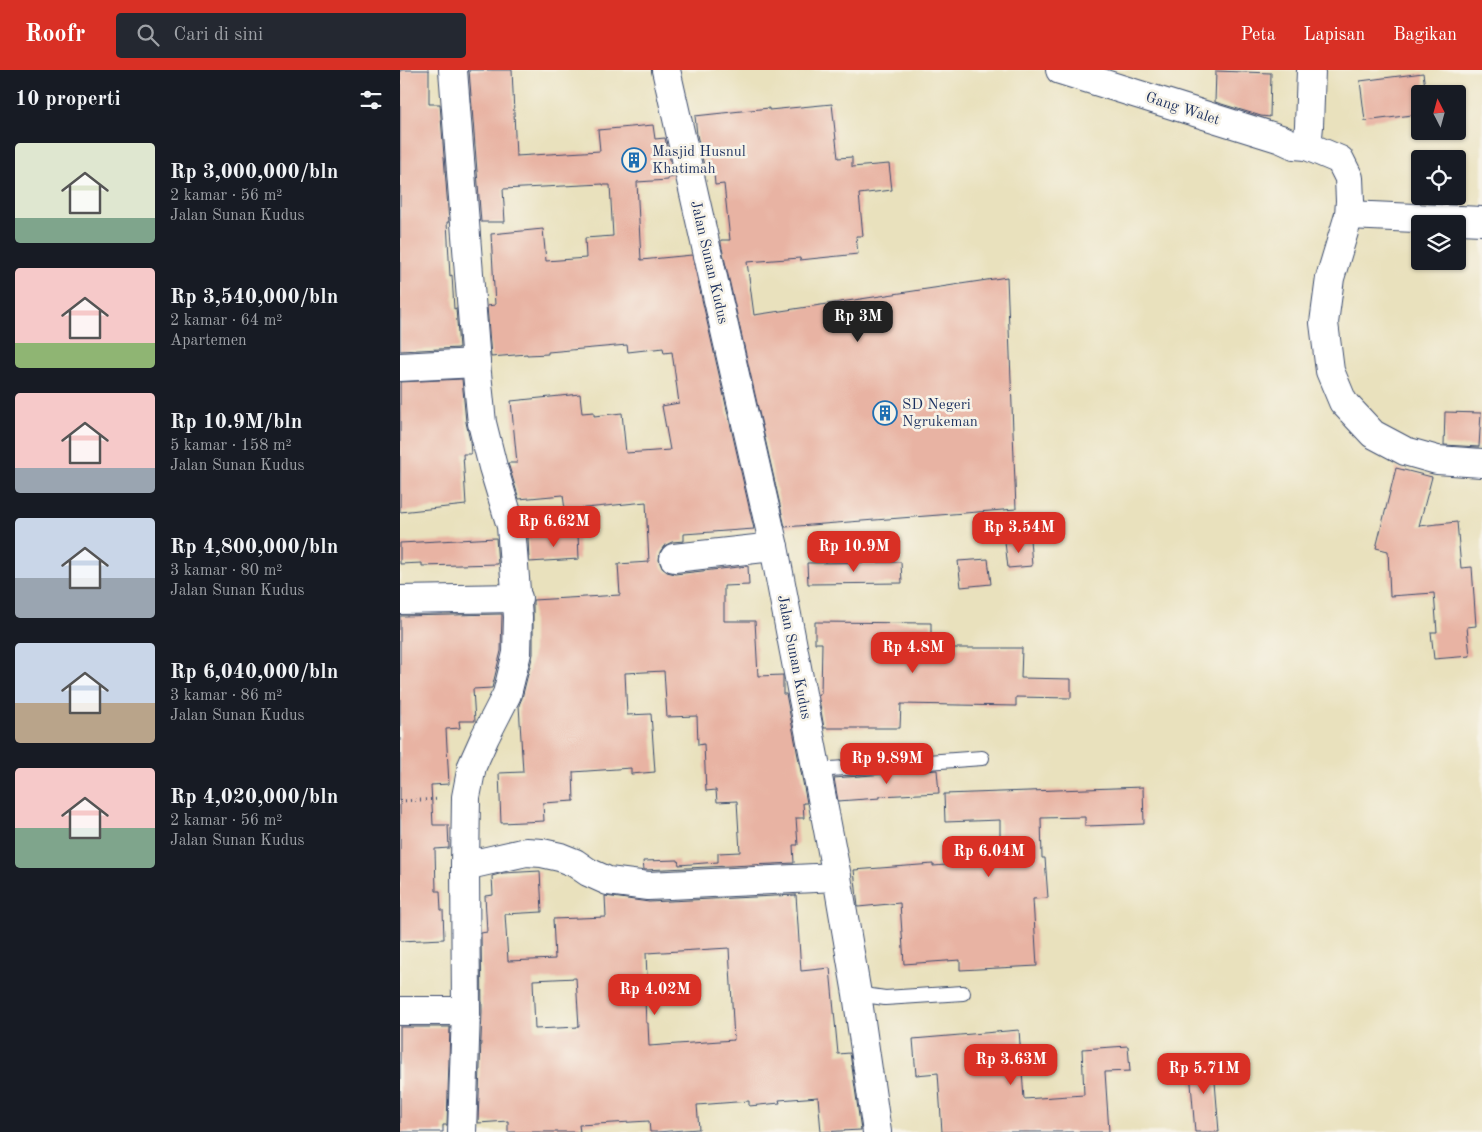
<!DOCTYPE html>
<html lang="id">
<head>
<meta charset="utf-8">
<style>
	body { margin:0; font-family:"Old Standard TT",serif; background:#242831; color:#f1f3f6; height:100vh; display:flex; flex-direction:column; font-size:19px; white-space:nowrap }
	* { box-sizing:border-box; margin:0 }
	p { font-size:16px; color:#9ea1a6 }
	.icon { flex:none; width:28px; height:28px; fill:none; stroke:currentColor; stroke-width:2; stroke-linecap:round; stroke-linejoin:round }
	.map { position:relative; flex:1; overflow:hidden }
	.panel { display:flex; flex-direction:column; background:#171b24; width:400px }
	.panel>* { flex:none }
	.needle { width:32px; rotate:354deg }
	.buttons { position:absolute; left:1011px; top:15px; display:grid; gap:10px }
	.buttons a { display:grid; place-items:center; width:55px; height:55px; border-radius:5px; background:#171b24; box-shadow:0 1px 4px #0004; font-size:25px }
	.price { position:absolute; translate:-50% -42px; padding:0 11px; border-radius:10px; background:#d93025; color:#fff; font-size:16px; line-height:32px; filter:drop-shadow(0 1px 2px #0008) }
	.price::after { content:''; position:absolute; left:50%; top:30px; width:15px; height:11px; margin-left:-8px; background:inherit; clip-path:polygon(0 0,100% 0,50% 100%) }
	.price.active { background:#222; color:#fff }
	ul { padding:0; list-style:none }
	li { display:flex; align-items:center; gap:15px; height:125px; padding:0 15px }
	li span { display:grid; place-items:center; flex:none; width:140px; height:100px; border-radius:5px; color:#555 }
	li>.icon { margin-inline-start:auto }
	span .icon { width:60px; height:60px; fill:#fffc; stroke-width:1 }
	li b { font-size:21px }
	h2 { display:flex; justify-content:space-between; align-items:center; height:60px; padding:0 15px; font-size:21px }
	header { display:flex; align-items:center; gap:30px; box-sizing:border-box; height:70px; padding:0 25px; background:#d93025; color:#fff }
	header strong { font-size:24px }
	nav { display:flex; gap:28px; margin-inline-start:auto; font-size:18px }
	.search { width:350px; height:45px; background:#242831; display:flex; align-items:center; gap:12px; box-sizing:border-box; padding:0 18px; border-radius:5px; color:#9ea1a6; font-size:19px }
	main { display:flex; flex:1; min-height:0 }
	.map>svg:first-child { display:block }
</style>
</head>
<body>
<header>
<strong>Roofr</strong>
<div class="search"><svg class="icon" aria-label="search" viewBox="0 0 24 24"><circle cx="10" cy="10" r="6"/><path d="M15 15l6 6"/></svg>Cari di sini</div>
<nav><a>Peta</a><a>Lapisan</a><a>Bagikan</a></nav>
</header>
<main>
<section class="panel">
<h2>10 properti<svg class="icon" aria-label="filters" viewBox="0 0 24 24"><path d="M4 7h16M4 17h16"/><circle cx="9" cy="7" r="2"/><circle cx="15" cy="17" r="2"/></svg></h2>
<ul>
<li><span style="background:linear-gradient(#dfe7d0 75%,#7fa58c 0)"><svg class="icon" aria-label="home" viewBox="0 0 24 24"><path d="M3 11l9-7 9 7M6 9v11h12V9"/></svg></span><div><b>Rp 3,000,000/bln</b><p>2 kamar · 56 m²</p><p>Jalan Sunan Kudus</p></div></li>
<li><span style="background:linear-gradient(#f6c9c9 75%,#8fb573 0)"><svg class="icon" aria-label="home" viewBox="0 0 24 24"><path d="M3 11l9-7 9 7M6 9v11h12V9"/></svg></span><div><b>Rp 3,540,000/bln</b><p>2 kamar · 64 m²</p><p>Apartemen</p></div></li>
<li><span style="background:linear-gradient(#f6c9c9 75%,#9aa5b1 0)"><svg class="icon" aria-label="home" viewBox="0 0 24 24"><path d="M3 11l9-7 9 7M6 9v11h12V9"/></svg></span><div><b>Rp 10.9M/bln</b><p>5 kamar · 158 m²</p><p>Jalan Sunan Kudus</p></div></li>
<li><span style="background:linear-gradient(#c9d6e8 60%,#9aa5b1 0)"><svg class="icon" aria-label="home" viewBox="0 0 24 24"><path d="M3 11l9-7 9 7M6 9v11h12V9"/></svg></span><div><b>Rp 4,800,000/bln</b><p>3 kamar · 80 m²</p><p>Jalan Sunan Kudus</p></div></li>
<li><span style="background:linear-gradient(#c9d6e8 60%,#b9a48a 0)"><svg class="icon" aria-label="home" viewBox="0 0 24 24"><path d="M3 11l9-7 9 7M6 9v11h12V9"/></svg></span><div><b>Rp 6,040,000/bln</b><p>3 kamar · 86 m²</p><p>Jalan Sunan Kudus</p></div></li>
<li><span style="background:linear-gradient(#f6c9c9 60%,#7fa58c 0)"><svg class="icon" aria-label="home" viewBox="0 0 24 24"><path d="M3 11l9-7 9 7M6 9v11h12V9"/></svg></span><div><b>Rp 4,020,000/bln</b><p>2 kamar · 56 m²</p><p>Jalan Sunan Kudus</p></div></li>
</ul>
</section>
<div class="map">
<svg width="1082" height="1062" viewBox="0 0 1082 1062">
	<rect width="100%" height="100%" fill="#f7f3e8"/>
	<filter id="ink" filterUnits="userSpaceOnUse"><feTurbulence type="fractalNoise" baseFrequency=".02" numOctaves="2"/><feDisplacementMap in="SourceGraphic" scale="10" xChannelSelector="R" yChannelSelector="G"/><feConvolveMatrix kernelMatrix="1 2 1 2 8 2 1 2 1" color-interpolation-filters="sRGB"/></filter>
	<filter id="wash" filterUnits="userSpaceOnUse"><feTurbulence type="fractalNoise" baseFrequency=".0096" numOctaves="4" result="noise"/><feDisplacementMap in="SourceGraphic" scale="20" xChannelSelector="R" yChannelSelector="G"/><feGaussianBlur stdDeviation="1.12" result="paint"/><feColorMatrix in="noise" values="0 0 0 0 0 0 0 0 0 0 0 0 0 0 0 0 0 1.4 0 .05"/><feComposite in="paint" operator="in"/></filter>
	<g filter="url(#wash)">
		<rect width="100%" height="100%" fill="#e9e1bd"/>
		<g id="blocks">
			<g fill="#e8b3a3" fill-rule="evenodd">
				<polygon points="0,0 29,0 29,34 40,34 49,152 47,152 50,206 52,205 54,239 56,238 59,278 0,281"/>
				<polygon points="69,0 112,0 116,86 200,81 198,60 253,55 255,69 265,68 274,107 268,108 268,110 237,112 241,190 292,185 354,459 284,464 284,471 272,472 264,476 260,482 259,490 262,498 267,502 275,504 348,496 349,515 324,516 324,551 355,551 358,606 383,605 383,624 386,624 407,733 403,733 404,748 396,748 398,775 393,775 394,793 244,800 243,791 278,790 279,795 318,792 318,783 340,782 337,731 317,732 316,720 306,721 304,674 298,675 297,646 267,647 264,601 225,603 227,645 251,644 255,702 231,704 231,698 173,702 174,731 143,733 144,751 101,753 99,703 123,702 119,635 122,628 133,584 133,530 220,525 218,494 249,492 246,432 165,440 163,425 119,429 108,393 117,393 111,331 180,324 182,343 194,342 194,346 222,343 226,383 270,380 262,336 279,333 272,282 264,283 263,278 228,282 227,275 148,282 148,284 127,285 127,284 91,287 87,236 95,235 91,164 143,159 146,191 186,188 185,168 213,166 210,115 203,115 203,114 103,119 105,152 81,152"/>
				<polygon points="816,1 871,3 870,47 861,46 815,32"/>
				<polygon points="1023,3 1026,24 1020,24 1020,44 965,51 960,11"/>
				<polygon points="432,34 438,88 452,87 452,97 489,94 492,120 459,124 463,166 456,166 458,184 400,190 400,188 347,192 354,245 607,207 616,439 385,457 321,174 321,170 330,170 324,114 315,115 314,103 306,104 297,65 295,46 369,38 369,40"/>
				<polygon points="62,309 66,352 70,371 71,384 63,384 66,435 0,442 0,312"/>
				<polygon points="1045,342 1081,343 1079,377 1044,375"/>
				<polygon points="996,398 1032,407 1019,456 1057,452 1061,498 1072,497 1076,556 1067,557 1070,586 1034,589 1031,562 1037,562 1034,523 990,526 988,481 976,478"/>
				<polygon points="178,464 179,489 129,492 128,467"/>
				<polygon points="96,468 98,494 22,496 22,493 0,494 0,473"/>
				<polygon points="630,469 632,496 608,498 605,472"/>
				<polygon points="588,489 591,514 561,517 558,491"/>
				<polygon points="501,492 502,513 408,514 407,493"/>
				<polygon points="102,544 101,581 92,618 73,619 75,651 59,651 60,658 46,659 49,714 31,715 33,755 48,755 49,778 35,779 36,821 40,821 41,840 43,840 44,869 0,871 0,546"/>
				<polygon points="415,552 531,553 531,578 622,578 621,608 671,609 671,628 616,627 616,636 501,634 500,658 424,658 418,624 421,624 422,573 415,573"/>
				<polygon points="537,700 539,723 480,726 480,728 438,731 434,708"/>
				<polygon points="743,717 744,754 685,756 685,747 641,748 642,788 645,788 648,828 633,829 637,896 560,900 560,890 504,894 500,833 458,837 454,800 533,794 533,796 600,791 600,750 545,752 544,724"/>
				<path d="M140 801 142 842 105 844 108 891 155 889 153 849 206 847 205 826 249 832 396 825 401 901 430 898 438 984 450 983 461 1060 421 1062 418 1027 379 1030 380 1033 349 1036V1031L297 1035 299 1059 257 1062H250L249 1051 179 1055 180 1062H108V1051L78 1053 82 941 81 863 87 862 85 826 93 825 92 806 103 803ZM329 878 334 970 249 976 248 953H246L244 907H247L246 883ZM176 908 179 957 135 959 133 910Z"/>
				<polygon points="0,957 50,957 47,1055 43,1055 43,1062 0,1062"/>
				<polygon points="619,960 624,1029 684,1025 682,979 728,976 730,1001 705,1002 709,1062 542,1062 538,1003 516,1005 513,969"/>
				<polygon points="813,987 819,1062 795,1062 789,989"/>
			</g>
		</g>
	</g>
	<g filter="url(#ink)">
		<use href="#blocks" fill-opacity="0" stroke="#3a4a6c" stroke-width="1"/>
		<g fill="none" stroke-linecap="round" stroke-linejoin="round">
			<g stroke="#3a4a6c" stroke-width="16">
				<g id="lane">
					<polyline points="417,700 582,688"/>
					<polyline points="457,924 485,928 563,923"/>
				</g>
			</g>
			<g stroke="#3a4a6c" stroke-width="30">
				<g id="street">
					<polyline points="660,0 881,69 894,75 907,76 940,90 949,108 950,131 949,145 930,208 924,253 930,301 943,332 973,364 1005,381 1037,390 1082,393"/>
					<polyline points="907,76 909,56 911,0"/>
					<polyline points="949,145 1082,151"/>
					<polyline points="0,297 76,293"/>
					<polyline points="274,488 374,477"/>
					<polyline points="0,530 118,528"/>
					<polyline points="65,796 126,782 142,783 160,787 175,793 188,802 208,811 248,816 437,807"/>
					<polyline points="0,941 66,941"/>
				</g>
			</g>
			<g stroke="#3a4a6c" stroke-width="30">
				<g id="secondary">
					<polyline points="53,0 76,293 82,353 93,397 111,456 118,547 117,583 107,624 85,667 72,696 66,727 65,796 66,941 62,1062"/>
					<polyline points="266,0 374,477 437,807 457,924 477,1062"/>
				</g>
			</g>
			<g stroke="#3a4a6c" stroke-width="3" stroke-dasharray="1 4" stroke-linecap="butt">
				<polyline points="137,455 175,454"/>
				<polyline points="0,731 39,729"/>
			</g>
			<use href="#lane" stroke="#fff" stroke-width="14"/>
			<use href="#street" stroke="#fff" stroke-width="28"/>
			<use href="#secondary" stroke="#fff" stroke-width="28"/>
		</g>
	</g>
	<defs>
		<g id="building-ring" transform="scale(1.25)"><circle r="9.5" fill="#f7f3e8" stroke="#1f6fb2" stroke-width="1.5"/><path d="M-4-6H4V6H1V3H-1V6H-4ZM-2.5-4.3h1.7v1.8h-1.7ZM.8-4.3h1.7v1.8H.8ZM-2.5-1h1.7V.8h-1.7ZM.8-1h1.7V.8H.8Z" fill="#1f6fb2"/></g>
	</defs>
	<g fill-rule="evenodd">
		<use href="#building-ring" x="234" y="90"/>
		<use href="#building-ring" x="485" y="343"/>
	</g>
	<g text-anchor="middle" stroke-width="5" stroke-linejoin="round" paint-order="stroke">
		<g font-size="15" fill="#1b2f5e" stroke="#f7f3e8">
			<text transform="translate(783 38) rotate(18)" y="5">Gang Walet</text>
			<text transform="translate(310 192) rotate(77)" y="5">Jalan Sunan Kudus</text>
			<text transform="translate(395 587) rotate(79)" y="5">Jalan Sunan Kudus</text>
		</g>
		<g font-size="15" fill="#1b2f5e" stroke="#f7f3e8" text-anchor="start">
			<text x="252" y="86">Masjid Husnul<tspan x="252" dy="17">Khatimah</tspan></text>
			<text x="502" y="339">SD Negeri<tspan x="502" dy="17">Ngrukeman</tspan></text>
		</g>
	</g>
</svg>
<div class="buttons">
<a><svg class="needle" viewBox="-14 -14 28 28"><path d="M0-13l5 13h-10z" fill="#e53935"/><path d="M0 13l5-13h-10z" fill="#9ea1a6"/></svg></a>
<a><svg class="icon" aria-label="locate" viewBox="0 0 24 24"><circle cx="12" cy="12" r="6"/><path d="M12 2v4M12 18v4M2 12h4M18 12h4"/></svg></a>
<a><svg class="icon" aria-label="layers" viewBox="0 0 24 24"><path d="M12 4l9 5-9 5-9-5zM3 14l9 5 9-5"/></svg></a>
</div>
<b class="price active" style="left:458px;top:273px">Rp 3M</b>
<b class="price" style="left:154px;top:478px">Rp 6.62M</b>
<b class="price" style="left:619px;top:484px">Rp 3.54M</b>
<b class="price" style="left:454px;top:503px">Rp 10.9M</b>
<b class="price" style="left:513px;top:604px">Rp 4.8M</b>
<b class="price" style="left:487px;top:715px">Rp 9.89M</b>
<b class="price" style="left:589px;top:808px">Rp 6.04M</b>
<b class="price" style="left:255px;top:946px">Rp 4.02M</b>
<b class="price" style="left:611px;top:1016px">Rp 3.63M</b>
<b class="price" style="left:804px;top:1025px">Rp 5.71M</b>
</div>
</main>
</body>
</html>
